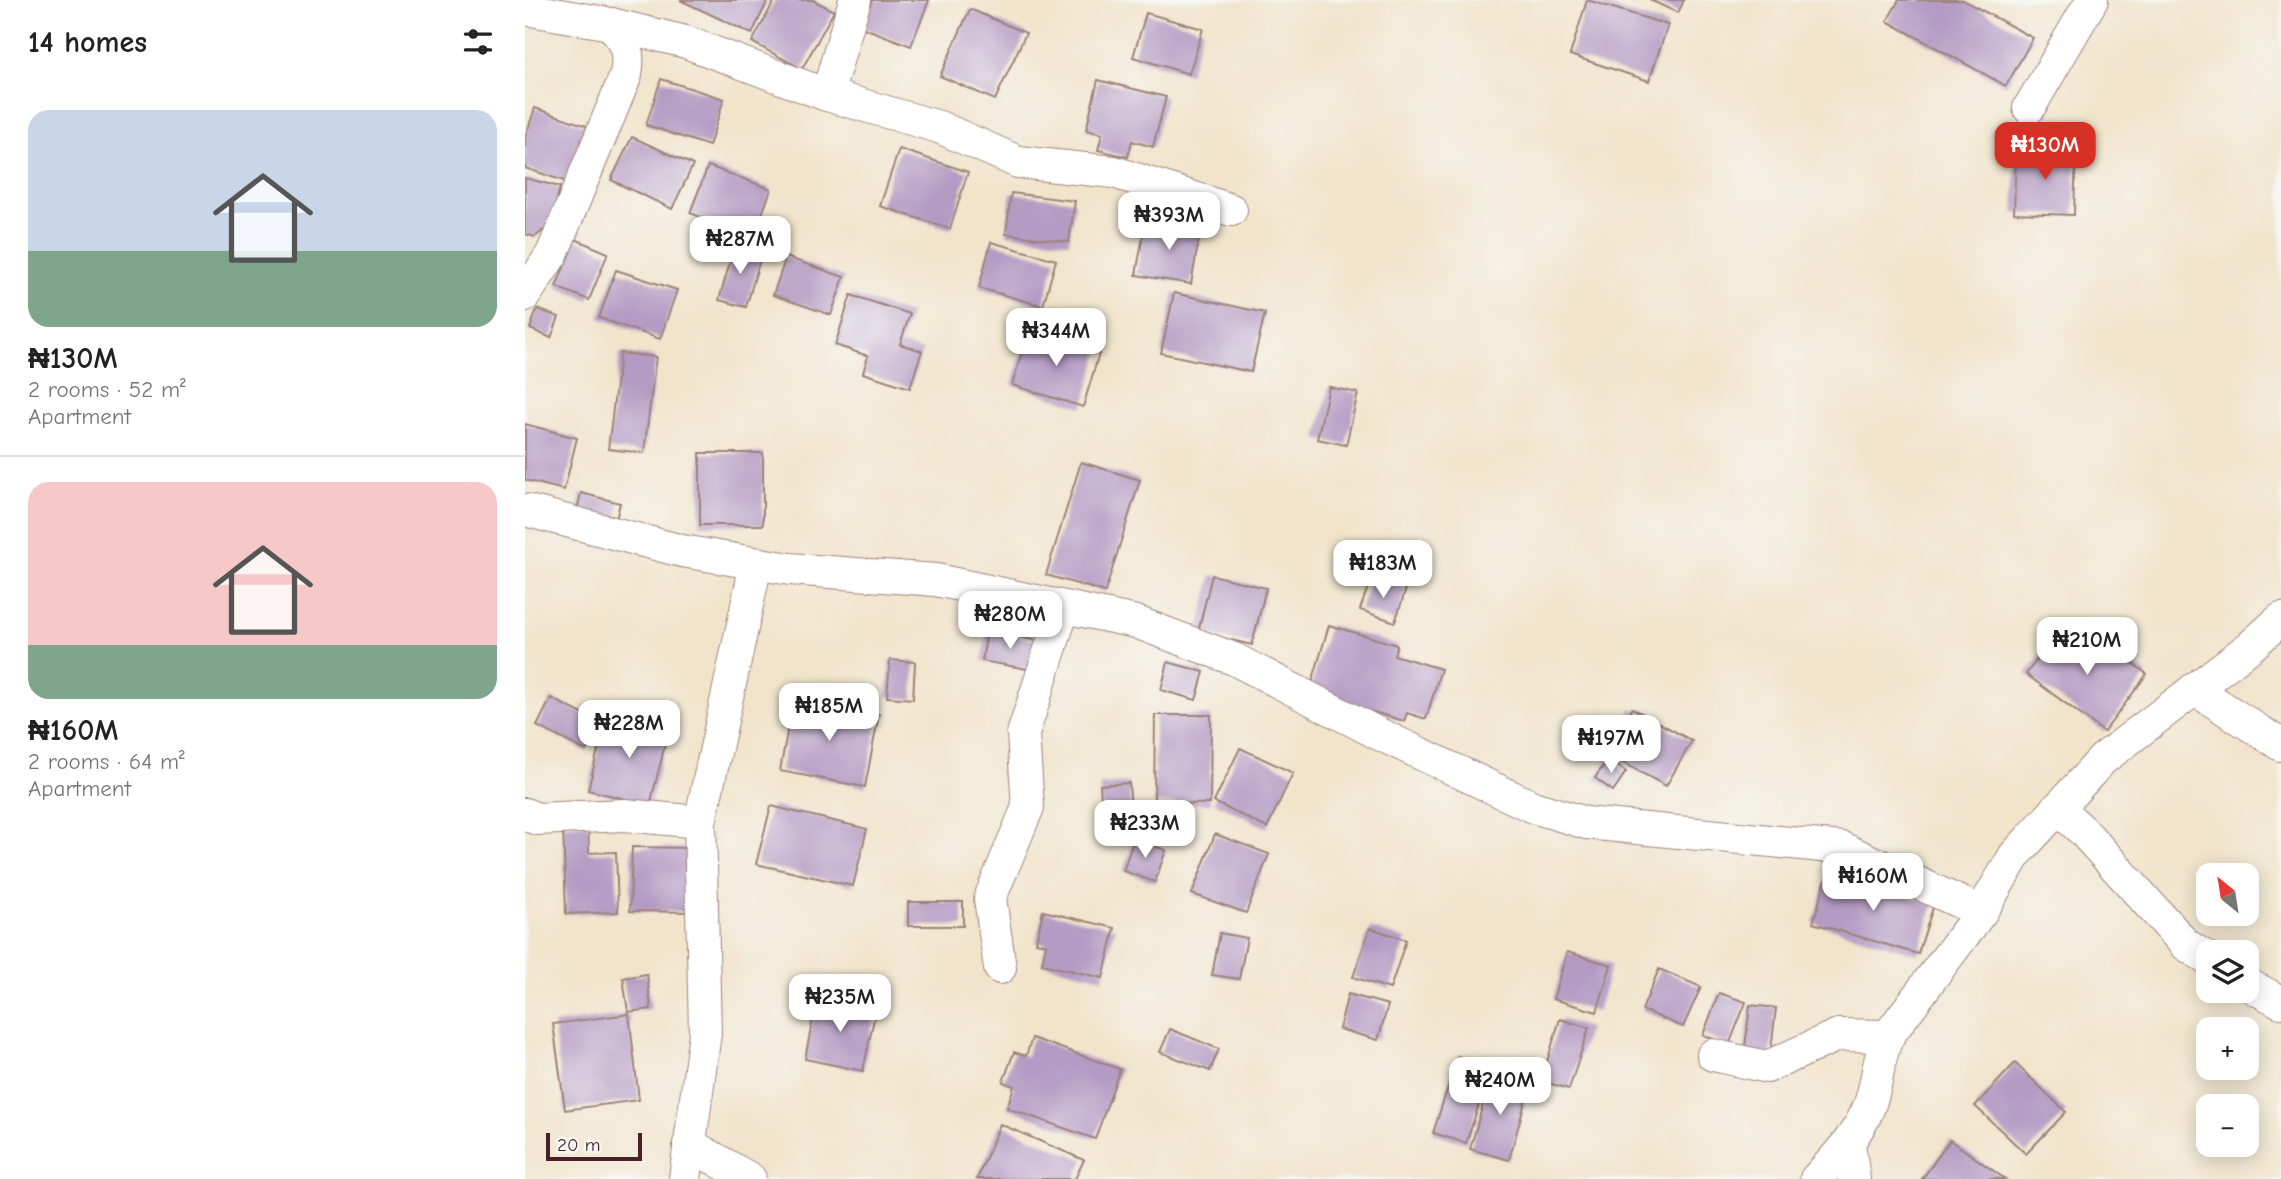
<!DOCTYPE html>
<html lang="en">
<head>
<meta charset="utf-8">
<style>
	body { margin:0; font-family:"Comic Neue",sans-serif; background:#f6f6f6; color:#222; height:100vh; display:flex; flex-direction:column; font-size:26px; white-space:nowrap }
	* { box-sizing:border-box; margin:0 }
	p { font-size:23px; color:#767676 }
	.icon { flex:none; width:38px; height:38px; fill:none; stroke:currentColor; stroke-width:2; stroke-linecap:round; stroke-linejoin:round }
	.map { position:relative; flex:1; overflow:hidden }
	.side { display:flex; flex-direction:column; background:#fff; width:525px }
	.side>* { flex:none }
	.needle { width:46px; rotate:330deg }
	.buttons { position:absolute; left:1671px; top:863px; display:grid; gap:14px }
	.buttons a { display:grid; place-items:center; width:63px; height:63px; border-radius:14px; background:#fff; box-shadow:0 4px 18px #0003; font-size:35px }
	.scale { position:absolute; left:21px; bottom:18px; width:96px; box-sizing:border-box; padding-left:7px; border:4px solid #4a1f2b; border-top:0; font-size:19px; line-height:24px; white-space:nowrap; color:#4a1f2b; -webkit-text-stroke:5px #f6f6f2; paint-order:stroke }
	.price { position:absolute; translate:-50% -60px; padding:0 16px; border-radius:14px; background:#fff; color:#222; font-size:23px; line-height:46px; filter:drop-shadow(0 2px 4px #0008) }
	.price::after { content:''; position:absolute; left:50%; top:42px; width:21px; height:16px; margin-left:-10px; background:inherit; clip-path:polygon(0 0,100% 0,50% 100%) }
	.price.active { background:#d93025; color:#fff }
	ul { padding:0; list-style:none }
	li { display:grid; align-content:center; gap:14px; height:371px; padding:0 28px }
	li+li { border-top:2px solid #e0e0e0 }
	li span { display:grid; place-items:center; height:217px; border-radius:21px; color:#555 }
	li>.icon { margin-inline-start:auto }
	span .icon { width:126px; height:126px; fill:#fffc; stroke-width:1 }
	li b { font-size:30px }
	h2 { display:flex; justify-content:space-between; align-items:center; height:84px; padding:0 28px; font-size:30px }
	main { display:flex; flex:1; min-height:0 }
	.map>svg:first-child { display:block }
</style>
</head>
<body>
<main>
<section class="side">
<h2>14 homes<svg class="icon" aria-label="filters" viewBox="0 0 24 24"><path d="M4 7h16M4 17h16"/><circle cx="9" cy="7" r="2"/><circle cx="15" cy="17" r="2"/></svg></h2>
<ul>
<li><span style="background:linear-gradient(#c9d6e8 65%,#7fa58c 0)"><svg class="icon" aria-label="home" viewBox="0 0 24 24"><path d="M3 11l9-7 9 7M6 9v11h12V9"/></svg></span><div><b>₦130M</b><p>2 rooms · 52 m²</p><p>Apartment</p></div></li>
<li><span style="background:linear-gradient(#f6c9c9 75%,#7fa58c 0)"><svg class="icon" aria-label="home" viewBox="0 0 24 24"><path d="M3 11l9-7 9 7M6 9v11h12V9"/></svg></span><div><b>₦160M</b><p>2 rooms · 64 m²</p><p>Apartment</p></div></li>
</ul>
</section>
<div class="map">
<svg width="1756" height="1179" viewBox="0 0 1756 1179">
	<rect width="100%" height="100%" fill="#f6f6f2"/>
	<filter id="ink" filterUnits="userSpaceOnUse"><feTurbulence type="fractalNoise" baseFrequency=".0143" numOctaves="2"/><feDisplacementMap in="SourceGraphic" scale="14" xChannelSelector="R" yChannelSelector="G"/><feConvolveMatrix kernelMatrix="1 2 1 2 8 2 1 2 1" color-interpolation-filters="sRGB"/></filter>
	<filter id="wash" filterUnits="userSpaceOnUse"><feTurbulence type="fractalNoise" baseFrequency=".00686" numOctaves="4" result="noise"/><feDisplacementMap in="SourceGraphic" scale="28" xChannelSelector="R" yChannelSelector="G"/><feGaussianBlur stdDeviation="1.57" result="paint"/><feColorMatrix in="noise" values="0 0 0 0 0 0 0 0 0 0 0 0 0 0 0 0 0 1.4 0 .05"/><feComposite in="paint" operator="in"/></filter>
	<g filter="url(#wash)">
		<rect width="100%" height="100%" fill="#f1e4cb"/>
		<g id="blocks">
			<g fill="#b49bc4">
				<polygon points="155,0 243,0 227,34"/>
				<polygon points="250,0 288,0 309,11 277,69 227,42"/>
				<polygon points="347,0 404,0 386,46 336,27"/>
				<polygon points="1062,0 1143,25 1124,81 1045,55"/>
				<polygon points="1125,0 1159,0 1153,13"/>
				<polygon points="1374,0 1438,0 1508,38 1481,86 1362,21"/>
				<polygon points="445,9 501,33 470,100 415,76"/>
				<polygon points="621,13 678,29 664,74 608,57"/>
				<polygon points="136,79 199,99 184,146 121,125"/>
				<polygon points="573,80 641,97 628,147 607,141 603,157 573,150 577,134 561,130"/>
				<polygon points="10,108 62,126 42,182 0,168 0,138"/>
				<polygon points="107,137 168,165 147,209 86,180"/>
				<polygon points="374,149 443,172 425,229 355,206"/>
				<polygon points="1491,149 1551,151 1549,215 1489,213"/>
				<polygon points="183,166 246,189 229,237 165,213"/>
				<polygon points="0,178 35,187 25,225 10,237 0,234"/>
				<polygon points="486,193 550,201 544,242 481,234"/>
				<polygon points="621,219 676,228 666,284 611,275"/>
				<polygon points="50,239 83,253 64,300 31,287"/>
				<polygon points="466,242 531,260 518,306 454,288"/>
				<polygon points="210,245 237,253 221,307 194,300"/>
				<polygon points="261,257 319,277 306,315 248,295"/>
				<polygon points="91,270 152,290 135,339 74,318"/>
				<polygon points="649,293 740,313 726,372 636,353"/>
				<polygon points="326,295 385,314 375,344 397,351 385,388 338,373 343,356 310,345"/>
				<polygon points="12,309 34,317 26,338 5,329"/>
				<polygon points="504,329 575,350 558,407 487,385"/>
				<polygon points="95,353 131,357 119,453 83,449"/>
				<polygon points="804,387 833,393 821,445 792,439"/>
				<polygon points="0,424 52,438 39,490 0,480"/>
				<rect x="175" y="453" width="63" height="72"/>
				<polygon points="556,462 615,480 580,592 521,575"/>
				<polygon points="56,493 95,503 89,528 50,519"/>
				<polygon points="687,575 741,588 727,645 673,632"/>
				<polygon points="846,578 881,589 870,622 835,610"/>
				<polygon points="804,625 872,645 869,655 916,669 901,719 882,713 879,721 784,693"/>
				<polygon points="1537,627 1567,650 1575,639 1622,674 1579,732 1501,674"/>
				<polygon points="462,631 514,641 508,670 457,661"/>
				<polygon points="365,660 390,662 388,699 362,697"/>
				<polygon points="643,662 679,672 671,700 636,690"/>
				<polygon points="26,698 75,723 61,751 12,726"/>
				<polygon points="268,699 354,714 340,787 255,771"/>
				<polygon points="1107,708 1167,741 1141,786 1082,754"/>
				<polygon points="82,714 144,729 125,805 63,790"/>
				<polygon points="630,715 686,715 685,804 629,803"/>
				<polygon points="715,748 768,773 742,828 689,802"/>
				<polygon points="1083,759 1101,772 1088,791 1070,778"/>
				<polygon points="604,783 607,823 578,826 575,785"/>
				<polygon points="246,806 342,829 328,886 231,864"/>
				<polygon points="63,824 64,853 91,852 93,912 41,914 38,825"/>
				<polygon points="690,834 744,854 721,913 667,894"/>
				<polygon points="609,839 641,850 630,882 598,871"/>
				<polygon points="107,847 167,848 165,912 105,911"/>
				<polygon points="1303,872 1409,904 1393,954 1288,923"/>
				<rect x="383" y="902" width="55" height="24"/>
				<polygon points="518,911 590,928 578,978 517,964 521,944 511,942"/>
				<polygon points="845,928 881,940 865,989 828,977"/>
				<polygon points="695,933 722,938 714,979 687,975"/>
				<polygon points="1042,952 1086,965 1072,1012 1028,999"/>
				<polygon points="1134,969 1176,987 1158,1027 1117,1010"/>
				<polygon points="122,974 126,1009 103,1012 98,978"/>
				<polygon points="1194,993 1221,1002 1204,1045 1178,1035"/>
				<polygon points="823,994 863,1005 853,1040 814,1029"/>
				<polygon points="292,998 351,1009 338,1071 280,1059"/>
				<polygon points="1225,1005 1251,1008 1245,1058 1219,1056"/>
				<polygon points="104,1014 114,1100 40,1110 28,1024"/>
				<polygon points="1035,1019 1064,1028 1044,1089 1016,1081"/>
				<polygon points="645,1029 694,1049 685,1071 635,1052"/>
				<polygon points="507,1038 595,1069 570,1139 482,1108 489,1086 478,1082 489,1052 501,1056"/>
				<polygon points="933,1056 967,1066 941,1143 908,1133"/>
				<polygon points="1490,1063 1541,1112 1501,1154 1450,1106"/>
				<polygon points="967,1074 1005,1084 984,1160 945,1149"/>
				<polygon points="475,1124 559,1160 550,1179 452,1179"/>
				<polygon points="1425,1140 1480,1179 1397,1179"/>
			</g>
		</g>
	</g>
	<g filter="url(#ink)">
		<use href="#blocks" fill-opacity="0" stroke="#9e827b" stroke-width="2"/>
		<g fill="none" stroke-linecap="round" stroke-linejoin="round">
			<g stroke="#9e827b" stroke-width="34">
				<g id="minor">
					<polyline points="0,9 86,24 161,42 302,95 414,127 493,162 589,172 706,210"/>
					<polyline points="302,95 330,0"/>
					<polyline points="1504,108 1567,0"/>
					<path d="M0 295 27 254 101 75C105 53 101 42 86 24"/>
					<polyline points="0,510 157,551 265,569 411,580 611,622 709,659 854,734 1008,807 1061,823 1317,848 1456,912"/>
					<polyline points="1669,689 1756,745"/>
					<polyline points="1532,808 1558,831 1661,945 1684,959"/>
					<polyline points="0,814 12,819 99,815 175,822"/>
					<polyline points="475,968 465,898 503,807 498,734 538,609"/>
					<polyline points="1722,984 1756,1002"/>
					<polyline points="1188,1055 1242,1067 1313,1035 1363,1036"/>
					<polyline points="1324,1143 1329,1179"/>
					<polyline points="164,1144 225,1179"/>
					<polyline points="160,1179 180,1033 175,822 231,564"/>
					<path d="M1291 1179C1310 1158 1332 1136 1343 1109 1353 1086 1352 1059 1363 1036L1456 912 1490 855 1578 759 1726 646 1756 619"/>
				</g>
			</g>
			<use href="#minor" stroke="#fff" stroke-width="32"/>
		</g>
	</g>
</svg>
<div class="buttons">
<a><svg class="needle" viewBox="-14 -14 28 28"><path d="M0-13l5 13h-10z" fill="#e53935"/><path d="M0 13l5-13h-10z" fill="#767676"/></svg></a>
<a><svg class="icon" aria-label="layers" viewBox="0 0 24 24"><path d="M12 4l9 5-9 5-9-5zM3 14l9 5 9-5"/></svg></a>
<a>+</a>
<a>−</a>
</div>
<div class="scale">20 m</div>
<b class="price active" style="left:1520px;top:182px">₦130M</b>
<b class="price" style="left:644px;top:252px">₦393M</b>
<b class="price" style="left:215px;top:276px">₦287M</b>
<b class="price" style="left:531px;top:368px">₦344M</b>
<b class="price" style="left:858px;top:600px">₦183M</b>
<b class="price" style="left:485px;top:651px">₦280M</b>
<b class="price" style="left:1562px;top:677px">₦210M</b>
<b class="price" style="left:304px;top:743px">₦185M</b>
<b class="price" style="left:104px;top:760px">₦228M</b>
<b class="price" style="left:1086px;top:775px">₦197M</b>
<b class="price" style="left:620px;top:860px">₦233M</b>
<b class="price" style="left:1348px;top:913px">₦160M</b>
<b class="price" style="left:315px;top:1034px">₦235M</b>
<b class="price" style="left:975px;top:1117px">₦240M</b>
</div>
</main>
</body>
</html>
